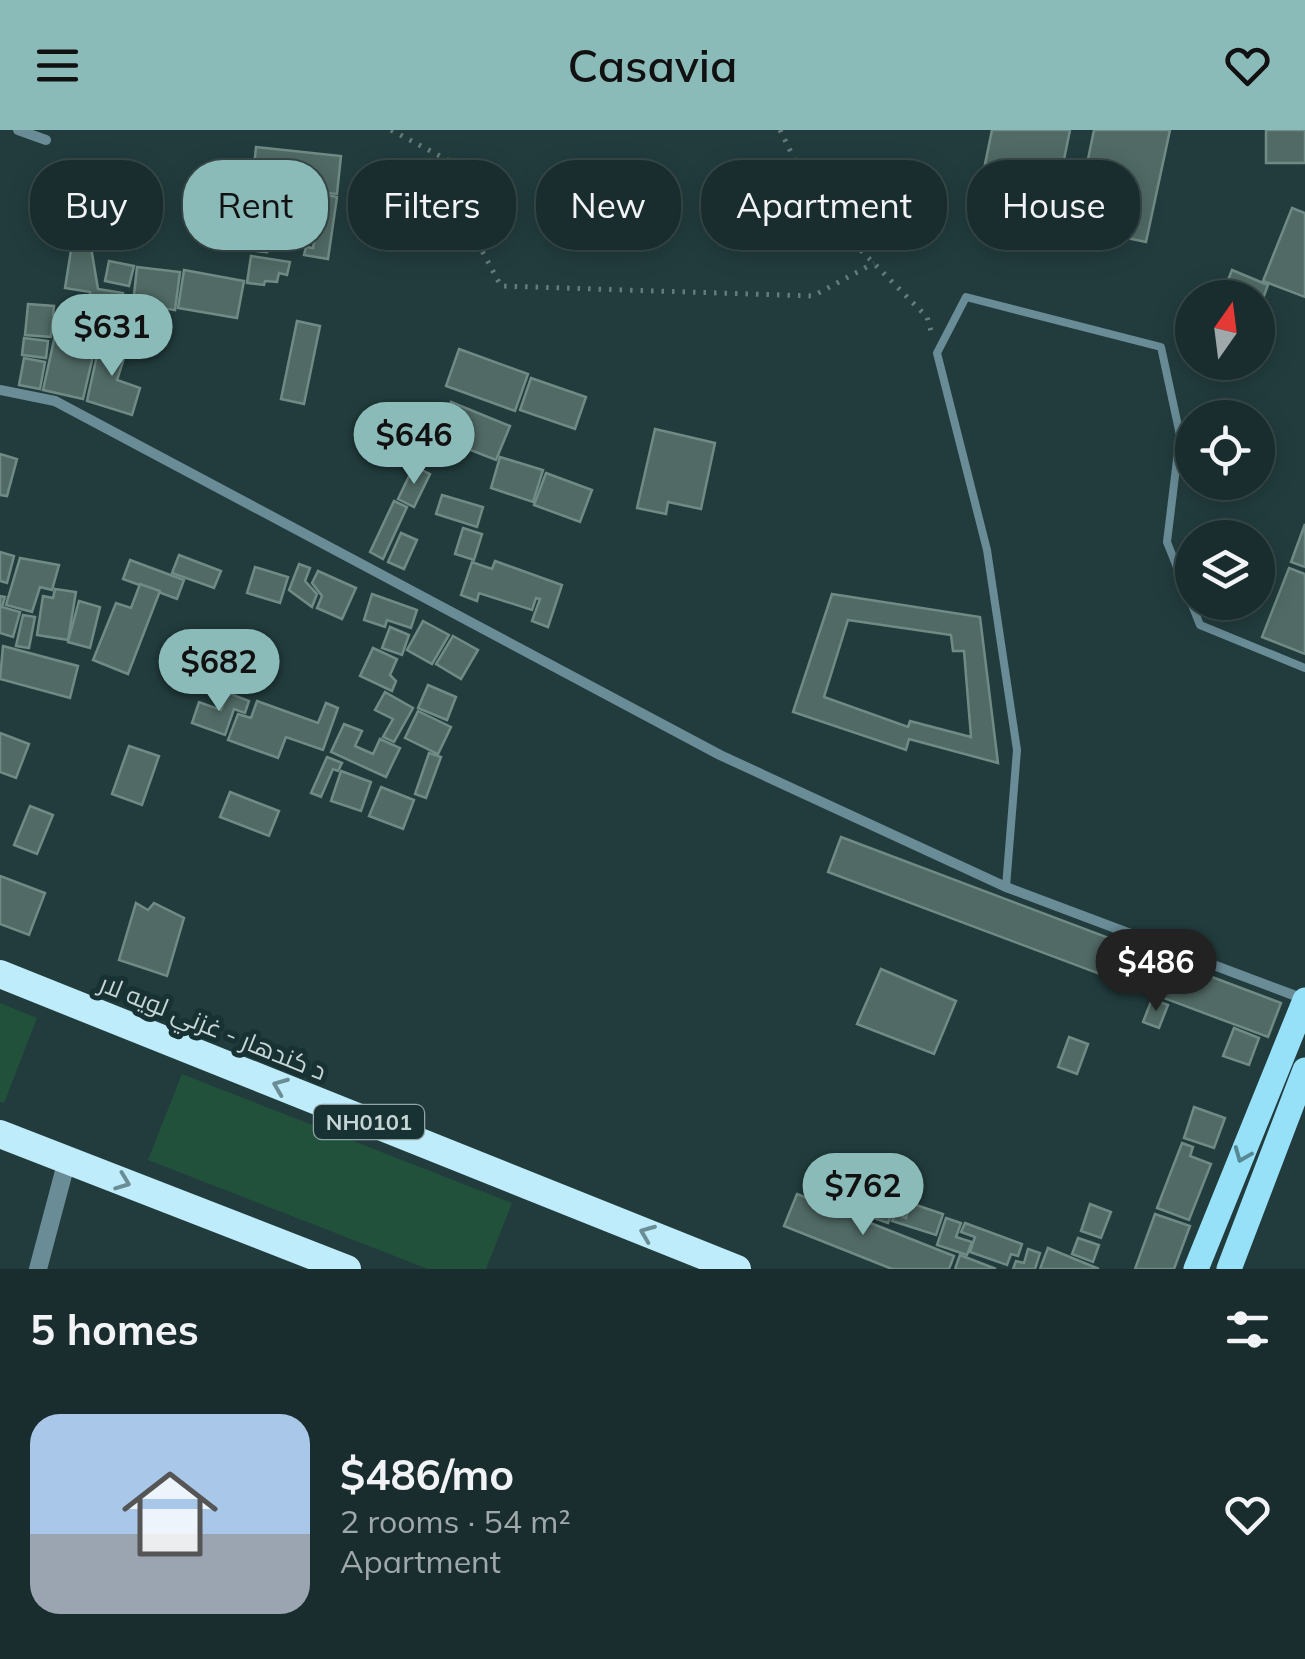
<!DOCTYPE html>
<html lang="en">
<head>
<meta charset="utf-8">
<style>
	body { margin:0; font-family:Mulish,Cairo,sans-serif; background:#27393a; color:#f1f3f6; height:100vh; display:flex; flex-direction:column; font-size:38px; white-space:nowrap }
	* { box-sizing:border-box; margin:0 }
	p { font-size:32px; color:#9fa8aa }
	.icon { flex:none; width:55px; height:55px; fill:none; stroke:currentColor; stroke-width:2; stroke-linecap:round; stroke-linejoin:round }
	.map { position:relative; height:1139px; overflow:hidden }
	.side { display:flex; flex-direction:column; background:#1a2d2e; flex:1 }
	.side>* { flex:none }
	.hud { position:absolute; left:30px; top:30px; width:1245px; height:90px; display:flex; gap:20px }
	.needle { width:65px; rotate:14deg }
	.buttons { position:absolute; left:1175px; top:150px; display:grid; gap:20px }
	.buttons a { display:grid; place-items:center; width:100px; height:100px; border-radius:50%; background:#1a2d2e; box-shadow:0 5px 25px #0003,0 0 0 2px #38494a; font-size:50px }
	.price { position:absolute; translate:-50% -85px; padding:0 22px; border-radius:35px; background:#8bbbb9; color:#111; font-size:32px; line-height:65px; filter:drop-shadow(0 2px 5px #0008) }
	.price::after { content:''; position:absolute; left:50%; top:60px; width:30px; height:22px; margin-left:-15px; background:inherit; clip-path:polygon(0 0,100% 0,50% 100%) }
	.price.current { background:#222; color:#fff }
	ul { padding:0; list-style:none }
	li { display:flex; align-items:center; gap:30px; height:250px; padding:0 30px }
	li span { display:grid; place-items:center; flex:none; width:280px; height:200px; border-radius:30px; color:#555 }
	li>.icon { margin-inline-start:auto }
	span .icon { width:120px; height:120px; fill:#fffc; stroke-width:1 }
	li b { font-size:42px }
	h2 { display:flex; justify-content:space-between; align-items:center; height:120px; padding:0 30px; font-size:42px }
	.tag { padding:0 35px; border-radius:40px; background:#1a2d2e; box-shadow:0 5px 25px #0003,0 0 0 2px #38494a; font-size:35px; line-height:90px }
	.tag.current { background:#8bbbb9; color:#111 }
	header { display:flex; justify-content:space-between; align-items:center; height:130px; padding:0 30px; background:#8bbbb9; color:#111; font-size:45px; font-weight:600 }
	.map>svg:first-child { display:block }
</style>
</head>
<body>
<header><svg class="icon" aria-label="menu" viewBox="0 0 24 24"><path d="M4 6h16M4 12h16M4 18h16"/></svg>Casavia<svg class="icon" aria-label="heart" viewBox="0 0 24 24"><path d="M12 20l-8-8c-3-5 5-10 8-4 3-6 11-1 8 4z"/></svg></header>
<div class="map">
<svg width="1305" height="1139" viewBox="0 0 1305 1139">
	<rect width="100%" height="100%" fill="#223c3d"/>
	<g fill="#21513b">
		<polygon points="0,873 37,888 4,973 0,972"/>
		<polygon points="182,944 512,1073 486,1139 428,1139 148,1030"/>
	</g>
	<g fill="#516a65" stroke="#708b85" stroke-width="2.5" fill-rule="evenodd">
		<polygon points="992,0 1070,0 1052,89 977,73"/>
		<polygon points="1094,0 1170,0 1146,112 1074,97"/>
		<rect x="1266" y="0" width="39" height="33"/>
		<polygon points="256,17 341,26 337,64 252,55"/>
		<polygon points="251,62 270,63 267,122 248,120"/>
		<polygon points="322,64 337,67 328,129 304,125 306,117 313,118"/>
		<polygon points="1292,78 1305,83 1305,167 1263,151"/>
		<polygon points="72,114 91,117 98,159 123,163 119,191 87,186 90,162 65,158"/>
		<polygon points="251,126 290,132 287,145 279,143 277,152 265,151 264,155 247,153"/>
		<polygon points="109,131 134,136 129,156 105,151"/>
		<polygon points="137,137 180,142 175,180 133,174"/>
		<polygon points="184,140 244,151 237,188 178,178"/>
		<polygon points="1232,140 1268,155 1258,182 1258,168 1221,168"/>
		<polygon points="28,174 54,176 51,207 25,205"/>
		<polygon points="59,187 100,196 83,269 43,260"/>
		<polygon points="297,191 320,196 304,274 281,269"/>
		<polygon points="101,207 128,216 117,250 140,258 132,285 87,271"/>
		<polygon points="24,208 48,211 46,228 22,225"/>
		<polygon points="459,219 528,244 515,281 446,256"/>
		<polygon points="24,228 45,232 40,259 19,255"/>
		<polygon points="531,248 586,267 575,299 520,280"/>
		<polygon points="451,272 510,296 496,330 437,307"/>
		<polygon points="655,299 715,313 701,379 668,372 666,384 637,378"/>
		<polygon points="0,324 17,329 7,366 0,365"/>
		<polygon points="500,327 543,340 533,372 491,358"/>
		<polygon points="414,336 430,344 414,377 398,369"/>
		<polygon points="546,343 592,360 580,392 534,375"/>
		<polygon points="442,365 483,377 477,397 436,384"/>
		<polygon points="394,371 407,377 383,429 370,422"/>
		<polygon points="1305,394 1305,437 1291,432"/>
		<polygon points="463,398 482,404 474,430 455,424"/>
		<polygon points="401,403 417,410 404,439 388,432"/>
		<polygon points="0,422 14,426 7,453 0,451"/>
		<polygon points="179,425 221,441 214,458 172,443"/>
		<polygon points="20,428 59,435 52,460 40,457 32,482 6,475"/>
		<polygon points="130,430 184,450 177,469 123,449"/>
		<polygon points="495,431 562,455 548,497 532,491 540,469 536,468 532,480 479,463 477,471 461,465 472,432 492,439"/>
		<polygon points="299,434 310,438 305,451 317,464 312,477 289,460"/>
		<polygon points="255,437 288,447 280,473 247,463"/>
		<polygon points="1289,438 1305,444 1305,524 1262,507"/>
		<polygon points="318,441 356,458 342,489 317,478 322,466 312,453"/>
		<polygon points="140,454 160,461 128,544 93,530 116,473 131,478"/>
		<polygon points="55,459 76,462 68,510 37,505 43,466 53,468"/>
		<polygon points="372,464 417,480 411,498 387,490 385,497 364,490"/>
		<path d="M832 464 980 487 998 633 909 609 906 620 793 582ZM848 490 951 505 953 521H964L971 607 910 591 908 597 824 567Z"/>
		<polygon points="0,466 5,467 2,477 20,482 13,507 0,503"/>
		<polygon points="79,471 100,477 90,518 68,512"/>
		<polygon points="23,485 35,487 29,518 16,516"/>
		<polygon points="423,491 449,505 432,534 407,520"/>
		<polygon points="390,497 409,505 402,525 382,518"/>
		<polygon points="453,506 478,520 461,549 436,534"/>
		<polygon points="3,516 78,536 70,568 0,549"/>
		<polygon points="373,518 397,529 390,545 396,551 392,561 360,546"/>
		<polygon points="428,555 456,567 447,590 418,578"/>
		<polygon points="385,562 413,578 394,612 383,607 393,589 375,580"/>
		<polygon points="228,563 249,571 245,583 234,579 225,605 192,593 199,572 221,580"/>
		<polygon points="257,571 318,593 326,573 338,578 323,620 286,607 278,628 228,610 238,584 251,588"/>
		<polygon points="418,581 451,597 438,624 405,608"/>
		<polygon points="344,594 362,601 355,616 373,624 380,609 400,618 386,647 331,622"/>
		<polygon points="0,603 29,614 16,648 0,642"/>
		<polygon points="129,616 159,626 142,675 112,664"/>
		<polygon points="429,623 441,627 426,668 415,664"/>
		<polygon points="327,627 342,633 338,641 333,639 321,667 311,663"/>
		<polygon points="341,641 371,652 361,681 331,671"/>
		<polygon points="381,657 414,670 403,699 369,686"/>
		<polygon points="230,662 279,681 269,706 220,687"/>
		<polygon points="30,676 53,685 37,724 14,715"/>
		<polygon points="841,707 1281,873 1268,907 828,742"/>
		<polygon points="0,746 45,763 29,805 0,794"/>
		<polygon points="136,773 148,780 154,773 184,788 167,846 119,830"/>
		<polygon points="881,839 956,871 934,924 857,894"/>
		<polygon points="1152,869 1168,875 1159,898 1143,892"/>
		<polygon points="1234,898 1259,908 1249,935 1223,926"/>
		<polygon points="1069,907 1088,914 1077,944 1058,937"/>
		<polygon points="1194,977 1225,988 1214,1018 1184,1008"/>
		<polygon points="1182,1013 1193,1017 1190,1026 1211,1034 1189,1090 1157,1078"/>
		<polygon points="817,1037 848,1048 842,1065 855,1069 854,1074 809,1059"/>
		<polygon points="855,1054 908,1071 904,1085 892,1082 888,1093 859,1083 863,1070 851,1067"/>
		<polygon points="797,1064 954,1126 949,1139 892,1139 784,1096"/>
		<polygon points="910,1073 943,1084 936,1105 892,1091 895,1084 906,1088"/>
		<polygon points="1090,1074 1111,1082 1101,1108 1081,1101"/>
		<polygon points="1155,1084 1190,1096 1174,1139 1135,1139"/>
		<polygon points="946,1088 961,1093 956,1107 972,1112 967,1125 937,1115"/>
		<polygon points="965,1093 1022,1114 1018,1126 1011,1124 1007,1135 970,1122 975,1107 961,1102"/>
		<polygon points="1078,1108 1099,1115 1093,1132 1072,1124"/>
		<polygon points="1048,1118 1099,1139 1040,1139"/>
		<polygon points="1028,1119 1040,1123 1035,1139 1013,1139 1016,1131 1024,1133"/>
		<polygon points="960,1125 996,1139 955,1139"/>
	</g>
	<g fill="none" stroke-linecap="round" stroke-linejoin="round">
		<g stroke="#657b7b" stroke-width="5" stroke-dasharray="2.5 8" stroke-linecap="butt">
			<polyline points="391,0 455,34 477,64 481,119 501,156 813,166 874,133"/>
			<polyline points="780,0 818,77 927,187 931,201"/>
		</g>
		<polyline stroke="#698c97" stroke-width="8" points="1006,757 1017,620 987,420 937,223 966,167 1161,217 1180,305 1167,412 1200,495 1305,538"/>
		<g stroke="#698c97" stroke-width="10">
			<polyline points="18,0 46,10"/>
			<polyline points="0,260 55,271 720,625 1006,757 1304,869"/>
		</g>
		<polyline stroke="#698c97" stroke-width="18" points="38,1139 67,1030"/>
		<g stroke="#96e1f8" stroke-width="25">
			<polyline points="1196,1139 1305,870"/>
			<polyline points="1229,1139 1305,940"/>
		</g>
		<g stroke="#beecfa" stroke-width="28">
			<polyline points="0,844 737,1139"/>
			<polyline points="0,1004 347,1139"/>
		</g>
	</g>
	<defs><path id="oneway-chevron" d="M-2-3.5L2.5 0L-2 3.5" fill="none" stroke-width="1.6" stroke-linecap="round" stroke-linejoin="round" transform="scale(2.5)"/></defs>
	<g stroke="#6b8e96">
		<use href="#oneway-chevron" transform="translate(280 956) rotate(-158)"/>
		<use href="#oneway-chevron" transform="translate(123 1052) rotate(21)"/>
		<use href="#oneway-chevron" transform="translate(647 1103) rotate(-158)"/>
	</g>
	<use stroke="#578995" href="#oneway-chevron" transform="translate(1242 1025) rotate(112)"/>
	<g text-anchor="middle" stroke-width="10" stroke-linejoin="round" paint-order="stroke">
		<rect fill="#183132" stroke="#92a4a4" stroke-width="2.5" x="314" y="975" width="110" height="34" rx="8"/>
		<g font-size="22" font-weight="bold" fill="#c6d5d5">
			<text x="369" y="1000">NH0101</text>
		</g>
		<g font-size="25" fill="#c6d5d5" stroke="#183132">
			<text transform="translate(213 897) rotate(22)" y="9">د کندهار - غزني لويه لار</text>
		</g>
	</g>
</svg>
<div class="buttons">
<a><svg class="needle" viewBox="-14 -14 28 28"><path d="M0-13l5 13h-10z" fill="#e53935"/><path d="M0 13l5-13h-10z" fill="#9fa8aa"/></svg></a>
<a><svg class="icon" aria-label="locate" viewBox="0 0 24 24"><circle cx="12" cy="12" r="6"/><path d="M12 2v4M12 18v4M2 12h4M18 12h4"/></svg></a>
<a><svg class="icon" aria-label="layers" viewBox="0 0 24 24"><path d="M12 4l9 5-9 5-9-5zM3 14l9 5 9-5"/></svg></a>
</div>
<b class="price" style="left:112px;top:249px">$631</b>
<b class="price" style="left:414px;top:357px">$646</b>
<b class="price" style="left:219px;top:584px">$682</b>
<b class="price current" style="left:1156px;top:884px">$486</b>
<b class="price" style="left:863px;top:1108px">$762</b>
<div class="hud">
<a class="tag">Buy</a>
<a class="tag current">Rent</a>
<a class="tag">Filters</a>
<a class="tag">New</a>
<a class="tag">Apartment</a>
<a class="tag">House</a>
</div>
</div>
<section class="side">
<h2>5 homes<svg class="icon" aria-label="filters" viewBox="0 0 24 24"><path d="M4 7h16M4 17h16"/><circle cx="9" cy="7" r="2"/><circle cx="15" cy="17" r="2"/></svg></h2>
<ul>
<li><span style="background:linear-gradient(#a9c7e8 60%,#9aa5b1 0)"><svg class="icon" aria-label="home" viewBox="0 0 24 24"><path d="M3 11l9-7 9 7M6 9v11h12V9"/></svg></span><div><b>$486/mo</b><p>2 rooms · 54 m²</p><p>Apartment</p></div><svg class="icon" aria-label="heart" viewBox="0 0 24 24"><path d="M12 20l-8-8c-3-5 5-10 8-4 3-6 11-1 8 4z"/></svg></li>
</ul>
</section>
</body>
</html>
